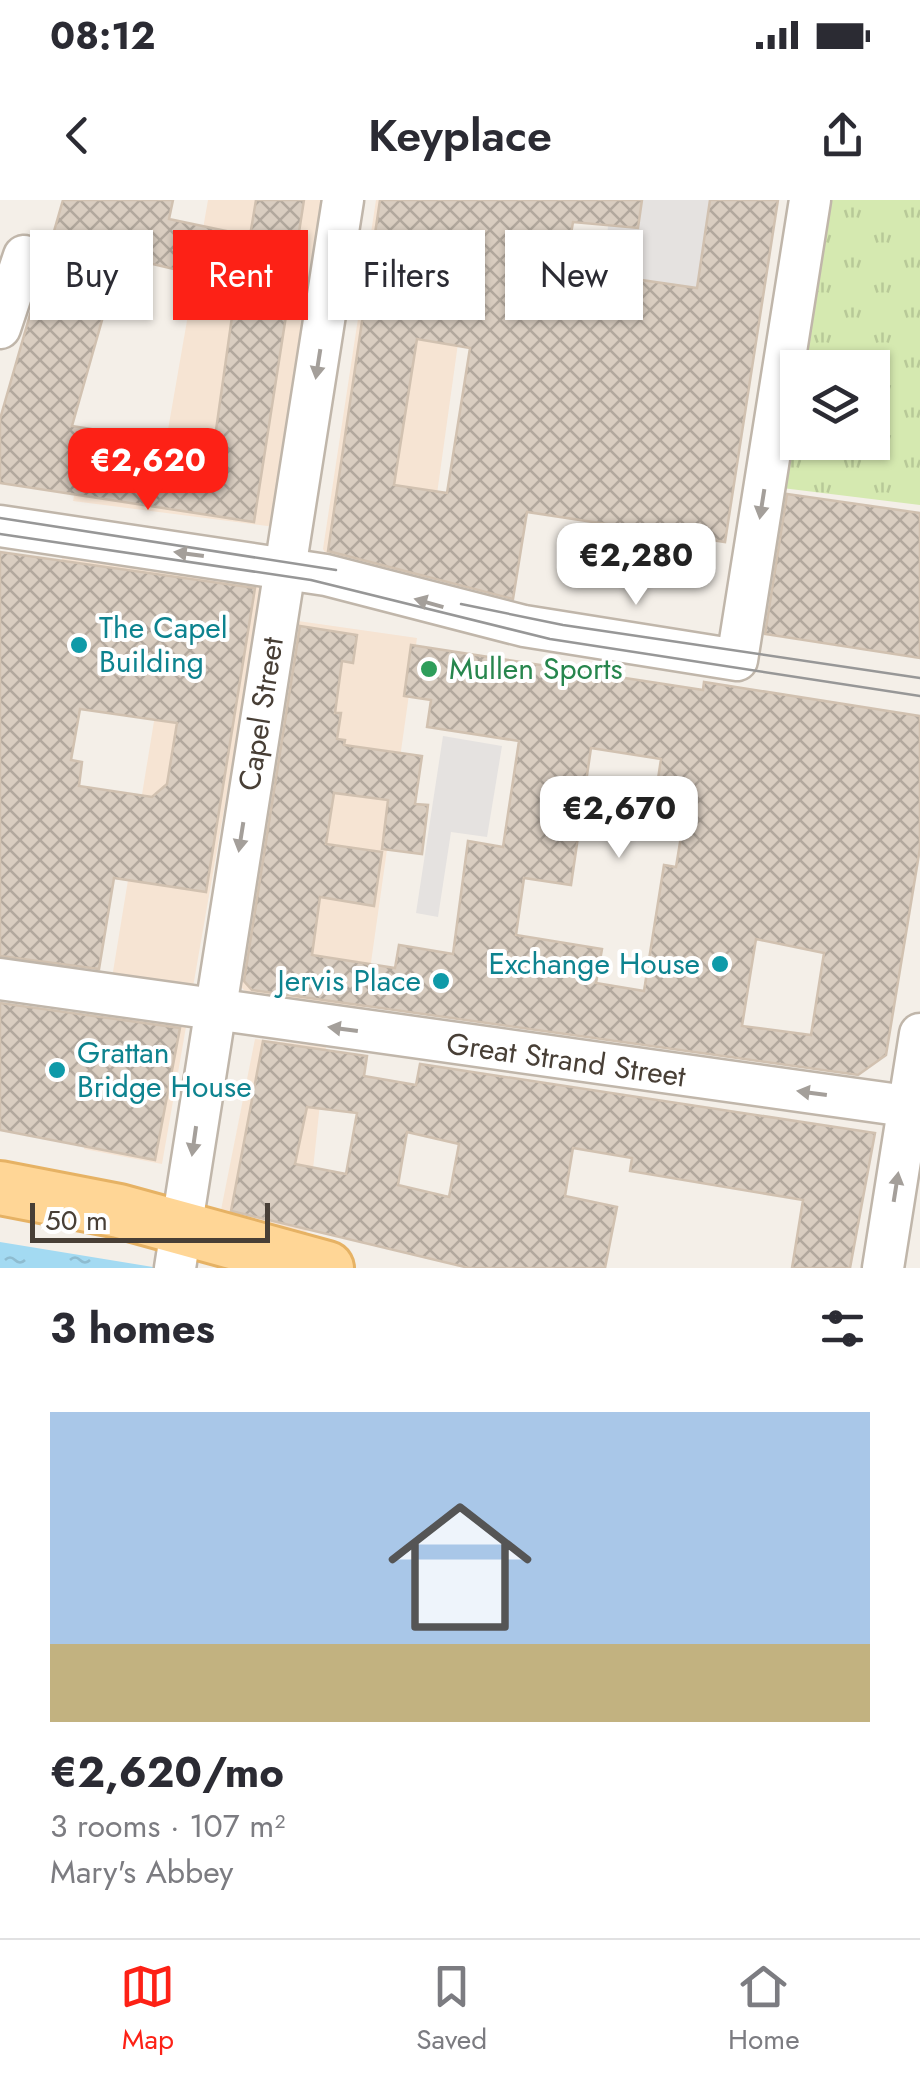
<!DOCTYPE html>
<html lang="en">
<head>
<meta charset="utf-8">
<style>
	body { margin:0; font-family:Jost,sans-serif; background:#f7f7f7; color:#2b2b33; height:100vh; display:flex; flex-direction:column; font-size:38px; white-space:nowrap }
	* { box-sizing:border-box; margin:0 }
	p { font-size:32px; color:#7c7c81 }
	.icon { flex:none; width:55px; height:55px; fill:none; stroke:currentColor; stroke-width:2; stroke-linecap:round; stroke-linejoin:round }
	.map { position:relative; height:1068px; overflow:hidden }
	.panel { display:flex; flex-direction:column; background:#fff; flex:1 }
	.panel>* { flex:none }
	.guide { position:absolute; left:30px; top:30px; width:860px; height:90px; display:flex; gap:20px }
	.fabs { position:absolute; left:780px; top:150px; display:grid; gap:20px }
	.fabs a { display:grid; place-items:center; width:110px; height:110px; border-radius:0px; background:#fff; box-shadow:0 2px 8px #0004; font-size:50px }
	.scale { position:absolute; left:30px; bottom:25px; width:240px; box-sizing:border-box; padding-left:10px; border:5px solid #483f36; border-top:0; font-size:28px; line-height:35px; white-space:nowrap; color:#483f36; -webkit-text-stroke:8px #fff; paint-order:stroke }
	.price { position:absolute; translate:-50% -85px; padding:0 22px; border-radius:20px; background:#fff; color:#222; font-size:32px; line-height:65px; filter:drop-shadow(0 2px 5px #0008) }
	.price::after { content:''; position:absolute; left:50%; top:60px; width:30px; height:22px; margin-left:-15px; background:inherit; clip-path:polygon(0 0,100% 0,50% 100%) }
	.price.current { background:#fd2116; color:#fff }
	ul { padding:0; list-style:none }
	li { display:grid; align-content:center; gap:20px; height:530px; padding:0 50px }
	li span { display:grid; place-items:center; height:310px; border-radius:0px; color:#555 }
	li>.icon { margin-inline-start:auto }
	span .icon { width:180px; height:180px; fill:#fffc; stroke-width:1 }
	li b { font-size:42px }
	h2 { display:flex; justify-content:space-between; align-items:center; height:120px; padding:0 50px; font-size:42px }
	.tag { padding:0 35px; border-radius:0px; background:#fff; box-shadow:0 2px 8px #0004; font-size:35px; line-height:90px }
	.tag.current { background:#fd2116; color:#fff }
	.status { display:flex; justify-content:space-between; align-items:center; height:70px; padding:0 50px; background:#fff; direction:ltr }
	.status svg { height:28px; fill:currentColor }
	header { display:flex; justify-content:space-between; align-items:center; height:130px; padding:0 50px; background:#fff; font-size:45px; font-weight:600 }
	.tab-bar { display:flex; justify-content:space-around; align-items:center; height:140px; border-top:2px solid #e1e1e2; background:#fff; font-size:28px; color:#7c7c81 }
	.tab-bar a { display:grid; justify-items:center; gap:5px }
	.tab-bar .current { color:#fd2116 }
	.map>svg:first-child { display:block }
</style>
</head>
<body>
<div class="status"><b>08:12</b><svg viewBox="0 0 49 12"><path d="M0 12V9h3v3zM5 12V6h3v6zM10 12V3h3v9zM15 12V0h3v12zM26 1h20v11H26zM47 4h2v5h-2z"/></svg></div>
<header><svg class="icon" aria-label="back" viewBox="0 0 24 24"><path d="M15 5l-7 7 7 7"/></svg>Keyplace<svg class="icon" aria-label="share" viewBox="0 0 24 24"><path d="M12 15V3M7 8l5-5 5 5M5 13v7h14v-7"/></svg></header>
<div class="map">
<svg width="920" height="1068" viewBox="0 0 920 1068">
	<defs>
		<pattern id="park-tufts" width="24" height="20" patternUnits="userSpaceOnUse" patternTransform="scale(2.5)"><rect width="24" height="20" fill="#d5e9b0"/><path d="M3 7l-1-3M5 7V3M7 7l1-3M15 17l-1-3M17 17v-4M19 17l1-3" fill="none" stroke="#b8c998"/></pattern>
		<pattern id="water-ripples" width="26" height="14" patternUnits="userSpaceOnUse" patternTransform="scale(2.5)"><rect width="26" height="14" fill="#a3daf2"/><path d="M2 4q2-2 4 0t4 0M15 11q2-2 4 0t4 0" fill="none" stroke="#8ebcd0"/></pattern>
		<pattern id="building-cross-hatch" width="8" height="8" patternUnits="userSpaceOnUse" patternTransform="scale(2.5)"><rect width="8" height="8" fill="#d9cdc0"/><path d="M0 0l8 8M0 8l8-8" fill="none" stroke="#b2a89d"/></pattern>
	</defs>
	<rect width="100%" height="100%" fill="#f4efe8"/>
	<g fill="#f6e4d3">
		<polygon points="208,0 326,0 275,327 73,301 87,229 165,247"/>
		<polygon points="376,0 478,0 425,380 326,354 323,349"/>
		<polygon points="62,358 263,387 162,964 84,949 174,399 59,376"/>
		<polygon points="298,421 417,438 364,812 251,797 240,786"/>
		<polygon points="255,839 326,847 306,1035 220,1015"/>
	</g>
	<path fill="url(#park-tufts)" fill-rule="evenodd" d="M821 0H920V305L774 287ZM798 168H872V242H798Z"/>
	<g fill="#e5e2e0">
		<polygon points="642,0 710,0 697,88 605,74 608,25 638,28"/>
		<polygon points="443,536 502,546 487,637 451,632 438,717 416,713"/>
	</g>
	<polygon fill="url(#water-ripples)" points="0,1042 159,1068 0,1068"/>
	<g fill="url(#building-cross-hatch)" stroke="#d1c1b0" stroke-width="2.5" fill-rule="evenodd">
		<path d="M63 0H173L169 19 250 36 256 0H304L254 322 0 283V219ZM140 61 178 70 239 67 209 280 133 268 134 262 125 261 129 235 72 226 116 71 136 77Z"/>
		<path d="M380 0H642L638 28 573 22 565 69 697 88 710 0H778L725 342 527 312 513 399 328 351ZM417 139 470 148 447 293 394 285Z"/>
		<polygon points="787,294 920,313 920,458 765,434"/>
		<path d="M0 352 255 388 206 692 114 678 99 769 0 756ZM80 509 177 523 167 584 152 597 79 586 82 562 71 560Z"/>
		<path d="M300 426 357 435 353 463 342 461 335 513H341L337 539 345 540 344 545 422 556 415 604 428 605 422 654 382 649 388 600 334 593 326 644 382 652 374 706 320 697 312 755 395 768 399 745 453 754 468 641 503 647 519 541 427 527 431 500 404 496 411 445 703 490 704 482 920 516V648L886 855 858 875 252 790 244 781ZM591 548 661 559 653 612 684 618 676 667 664 665 644 791 596 783 602 749 516 735 524 678 571 685ZM756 739 824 753 811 835 742 826Z"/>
		<polygon points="0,803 180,828 155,960 0,930"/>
		<path d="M263 841 367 856 364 876 416 885 420 864 875 933 850 1068H792L803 1000 630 971 632 958 573 948 565 996 617 1007 605 1068H469L231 1011ZM307 907 357 913 346 974 295 964ZM407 932 459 944 449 997 398 985Z"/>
	</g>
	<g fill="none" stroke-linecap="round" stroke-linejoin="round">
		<g stroke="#c0b6aa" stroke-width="45">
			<g id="minor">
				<polyline points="0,128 24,56"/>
				<polyline points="0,326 326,375 524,426 737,460 810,0"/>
				<polyline points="0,779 920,908"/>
				<polyline points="175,1068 343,0"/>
				<polyline points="883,1068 920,834"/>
			</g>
		</g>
		<g stroke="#e6b264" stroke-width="58">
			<polyline id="major" points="0,988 119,1011 327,1068"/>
		</g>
		<use href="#minor" stroke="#fff" stroke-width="40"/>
		<use href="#major" stroke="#ffd696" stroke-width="52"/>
		<g stroke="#979797" stroke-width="2.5">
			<polyline points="0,318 336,370"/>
			<polyline points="0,334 311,380 550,439 920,496"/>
			<polyline points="461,404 563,425 920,478"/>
		</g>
	</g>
	<defs><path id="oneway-solid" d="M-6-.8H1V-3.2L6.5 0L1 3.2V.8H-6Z" transform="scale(2.5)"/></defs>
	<g fill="#a49f9a">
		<use href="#oneway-solid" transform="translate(318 164) rotate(99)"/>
		<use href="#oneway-solid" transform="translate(762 304) rotate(99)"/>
		<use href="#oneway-solid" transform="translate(189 354) rotate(-172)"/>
		<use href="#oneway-solid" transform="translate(429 403) rotate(-164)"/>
		<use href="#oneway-solid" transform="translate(241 637) rotate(99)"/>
		<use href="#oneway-solid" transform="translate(343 829) rotate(-172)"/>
		<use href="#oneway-solid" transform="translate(812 893) rotate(-172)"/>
		<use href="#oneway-solid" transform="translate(194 941) rotate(98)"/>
		<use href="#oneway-solid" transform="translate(896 987) rotate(-81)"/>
	</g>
	<g fill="#0f9aa8" stroke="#fff" stroke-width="4">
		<circle cx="79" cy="445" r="10"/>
		<circle cx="720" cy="764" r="10"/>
		<circle cx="441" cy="781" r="10"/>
		<circle cx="57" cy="870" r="10"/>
	</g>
	<circle fill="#2e9e5b" stroke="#fff" stroke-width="4" cx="429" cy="469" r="10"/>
	<g text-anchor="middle" stroke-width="8" stroke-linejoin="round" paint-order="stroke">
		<g font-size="30" fill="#0d838f" stroke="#fff" text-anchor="start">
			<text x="99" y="438">The Capel<tspan x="99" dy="34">Building</tspan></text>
			<text x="700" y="774" text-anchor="end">Exchange House</text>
			<text x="421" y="791" text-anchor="end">Jervis Place</text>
			<text x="77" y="863">Grattan<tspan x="77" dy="34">Bridge House</tspan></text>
		</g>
		<g font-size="30" fill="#27864d" stroke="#fff" text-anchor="start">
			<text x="449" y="479">Mullen Sports</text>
		</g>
		<g font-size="30" fill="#483f36" stroke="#fff">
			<text transform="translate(261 514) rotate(-81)" y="10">Capel Street</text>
			<text transform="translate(566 860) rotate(8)" y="10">Great Strand Street</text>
		</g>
	</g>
</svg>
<div class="fabs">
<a><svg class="icon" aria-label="layers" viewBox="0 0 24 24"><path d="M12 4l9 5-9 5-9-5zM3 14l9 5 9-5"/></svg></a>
</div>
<div class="scale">50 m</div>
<b class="price current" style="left:148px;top:313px">€2,620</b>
<b class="price" style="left:636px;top:408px">€2,280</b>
<b class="price" style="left:619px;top:661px">€2,670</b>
<div class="guide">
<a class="tag">Buy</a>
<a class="tag current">Rent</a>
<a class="tag">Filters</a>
<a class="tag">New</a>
</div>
</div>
<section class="panel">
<h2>3 homes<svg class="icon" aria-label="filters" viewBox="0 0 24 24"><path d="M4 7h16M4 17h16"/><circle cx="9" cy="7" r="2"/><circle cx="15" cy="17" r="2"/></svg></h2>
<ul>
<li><span style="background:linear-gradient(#a9c7e8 75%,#c2b280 0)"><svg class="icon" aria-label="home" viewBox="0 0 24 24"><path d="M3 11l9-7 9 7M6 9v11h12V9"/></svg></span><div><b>€2,620/mo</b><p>3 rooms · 107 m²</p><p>Mary's Abbey</p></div></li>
</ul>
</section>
<nav class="tab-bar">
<a class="current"><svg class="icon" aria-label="map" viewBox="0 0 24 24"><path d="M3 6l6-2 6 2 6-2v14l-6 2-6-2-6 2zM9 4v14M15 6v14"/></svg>Map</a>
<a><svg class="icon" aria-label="saved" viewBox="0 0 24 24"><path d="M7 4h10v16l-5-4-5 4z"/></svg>Saved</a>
<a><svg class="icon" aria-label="home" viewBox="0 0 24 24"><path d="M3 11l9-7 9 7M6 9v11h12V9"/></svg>Home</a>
</nav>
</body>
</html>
